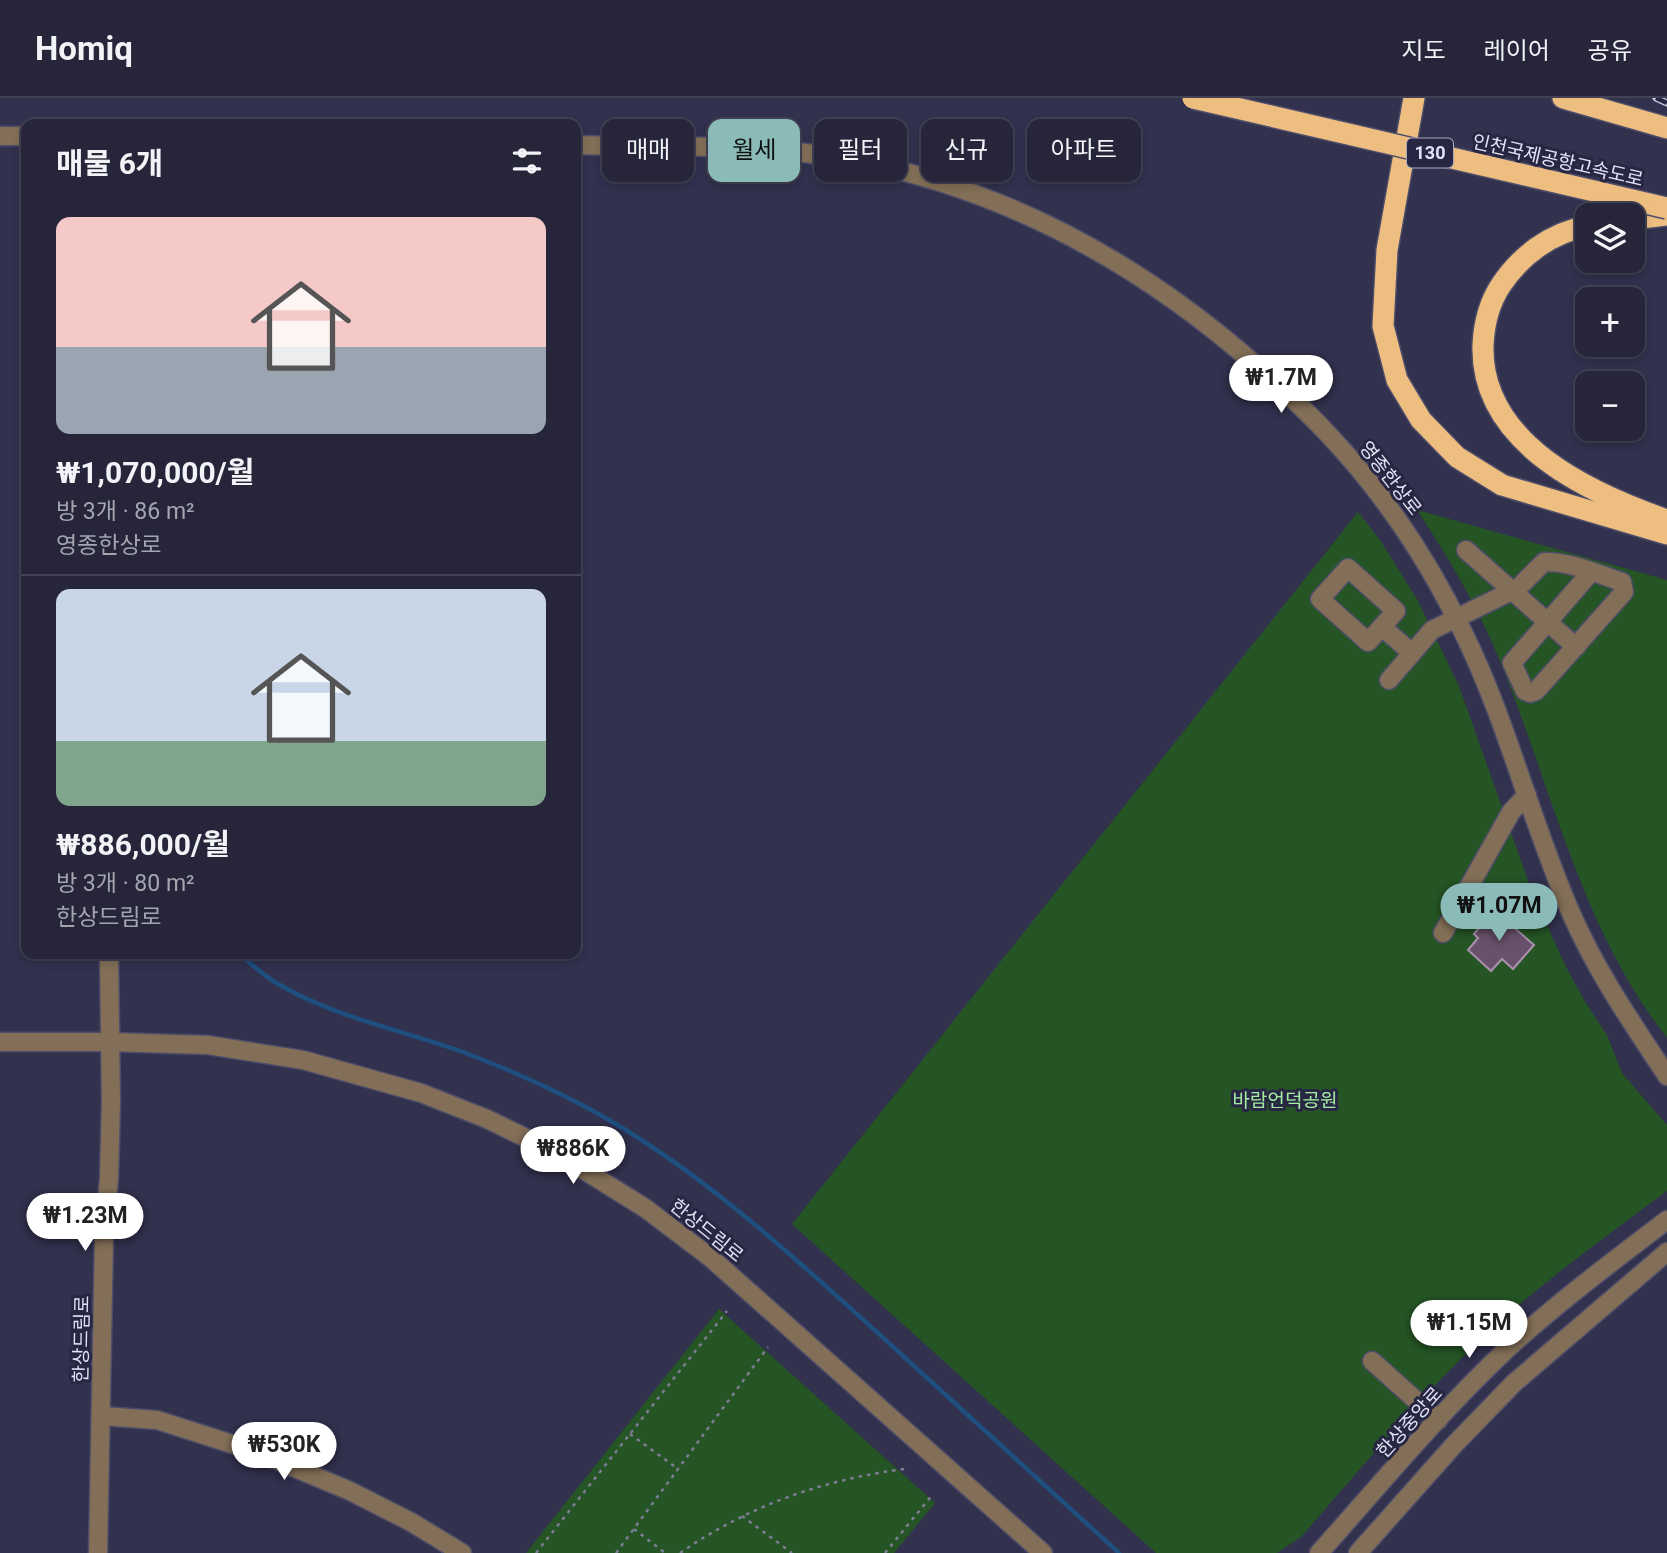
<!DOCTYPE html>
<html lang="ko">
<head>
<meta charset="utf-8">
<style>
	body { margin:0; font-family:Roboto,"Noto Sans KR",sans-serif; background:#323145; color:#f1f3f6; height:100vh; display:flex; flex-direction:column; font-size:26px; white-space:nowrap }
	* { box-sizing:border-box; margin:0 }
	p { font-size:23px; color:#a4a5af }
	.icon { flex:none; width:38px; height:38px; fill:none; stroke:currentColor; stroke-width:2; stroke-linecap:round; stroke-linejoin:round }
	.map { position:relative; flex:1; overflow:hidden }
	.sheet { position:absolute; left:21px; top:21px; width:560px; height:840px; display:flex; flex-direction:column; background:#26253a; border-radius:14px; box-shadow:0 4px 10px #0003,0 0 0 2px #424254 }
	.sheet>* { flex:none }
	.banner { position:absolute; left:602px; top:21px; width:665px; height:63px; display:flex; gap:14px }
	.buttons { position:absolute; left:1575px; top:105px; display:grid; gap:14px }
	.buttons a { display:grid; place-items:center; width:70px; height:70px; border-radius:14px; background:#26253a; box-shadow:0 4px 10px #0003,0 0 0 2px #424254; font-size:35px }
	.price { position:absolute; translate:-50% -60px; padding:0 16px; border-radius:24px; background:#fff; color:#222; font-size:23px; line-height:46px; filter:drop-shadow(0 2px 4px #0008) }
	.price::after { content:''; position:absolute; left:50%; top:42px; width:21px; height:16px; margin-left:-10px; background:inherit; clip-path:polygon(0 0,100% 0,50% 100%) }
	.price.current { background:#8bbbb9; color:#111 }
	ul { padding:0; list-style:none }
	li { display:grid; align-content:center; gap:14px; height:371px; padding:0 35px }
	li+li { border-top:2px solid #424254 }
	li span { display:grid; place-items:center; height:217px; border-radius:14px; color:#555 }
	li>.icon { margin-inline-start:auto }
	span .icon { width:126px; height:126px; fill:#fffc; stroke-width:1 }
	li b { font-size:30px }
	h2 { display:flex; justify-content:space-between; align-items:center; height:84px; padding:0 35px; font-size:30px }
	.tag { padding:0 24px; border-radius:14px; background:#26253a; box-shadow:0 4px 10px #0003,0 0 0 2px #424254; font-size:24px; line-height:63px }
	.tag.current { background:#8bbbb9; color:#111 }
	header { display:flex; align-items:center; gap:42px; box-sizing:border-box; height:98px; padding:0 35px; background:#26253a; border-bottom:2px solid #424254 }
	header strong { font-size:33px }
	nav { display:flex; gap:38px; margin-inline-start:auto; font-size:24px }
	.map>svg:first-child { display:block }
</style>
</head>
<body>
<header>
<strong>Homiq</strong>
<nav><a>지도</a><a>레이어</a><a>공유</a></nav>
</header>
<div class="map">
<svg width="1667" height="1455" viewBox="0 0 1667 1455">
	<rect width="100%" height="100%" fill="#32314e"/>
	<g fill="#255525">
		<path d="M1417 412 1667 482V940C1580 829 1552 689 1499 561 1478 509 1448 459 1417 412Z"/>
		<path d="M1358 414 1380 442 1417 501 1459 588 1532 794 1566 869 1584 902 1607 937 1622 975 1667 1027V1093C1601 1142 1535 1189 1476 1246 1414 1306 1358 1374 1301 1439L1277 1455H1156L792 1126Z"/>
		<polygon points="719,1211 935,1405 894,1455 526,1455"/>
	</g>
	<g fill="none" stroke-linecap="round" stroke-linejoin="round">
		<path stroke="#1e4f7f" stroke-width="4.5" d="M239 856C250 865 261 875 273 883 330 918 398 931 460 953 516 974 570 998 621 1029 716 1087 797 1162 879 1236 959 1309 1039 1382 1119 1455"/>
	</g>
	<polygon fill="#68516a" stroke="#ab91ad" stroke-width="2" points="1494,812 1534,847 1513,871 1502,861 1491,873 1468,852 1478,840 1474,836"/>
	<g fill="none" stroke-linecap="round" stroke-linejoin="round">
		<g stroke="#4e4d69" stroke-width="21">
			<g id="minor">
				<polyline points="0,38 26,38"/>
				<path d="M576 47C669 49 766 45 858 63 1012 94 1143 167 1259 270 1282 291 1306 312 1327 335 1383 394 1429 463 1464 536 1508 626 1531 724 1571 815 1596 873 1632 925 1667 978"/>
				<polyline points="1466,452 1576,549"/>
				<polygon points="1348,470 1396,513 1368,544 1320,501"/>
				<polyline points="1382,529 1412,555"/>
				<path d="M1389 582 1432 532 1518 490 1544 464C1569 463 1598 476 1622 484L1624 494 1536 593 1530 595 1525 593 1512 565 1591 474"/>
				<polyline points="1443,835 1511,714 1527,697"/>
				<polyline points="0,944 110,944 208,947 303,962 421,995 487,1021 555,1054 645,1110 711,1160 1043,1455"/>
				<polyline points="1372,1263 1438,1322"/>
				<polyline points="101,1318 157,1322 257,1354 350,1393 411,1424 462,1455"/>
				<polyline points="98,1455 104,1138 109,1080 111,1005 109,856"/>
				<path d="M1319 1455C1380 1387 1439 1315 1506 1252 1557 1205 1612 1164 1667 1122"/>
				<polyline points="1358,1455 1453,1348 1514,1285 1667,1154"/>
			</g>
		</g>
		<g stroke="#4e4d69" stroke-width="24">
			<g id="highway">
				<polyline points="1414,0 1387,152 1383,228 1397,282 1421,322 1457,359 1502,387 1667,436"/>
				<polyline points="1563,0 1667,30"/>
				<polyline points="1633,121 1667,117"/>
				<path d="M1587 128C1551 135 1521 157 1501 187 1489 205 1484 226 1483 247 1480 345 1589 395 1667 422"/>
			</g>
		</g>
		<g stroke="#7d7d95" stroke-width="2.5" stroke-dasharray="3.5 5" stroke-linecap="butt">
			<polyline points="630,1336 678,1371"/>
			<polyline points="742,1418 792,1455"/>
			<polyline points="634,1431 665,1455"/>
			<polyline points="536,1455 727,1213"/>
			<polyline points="616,1455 768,1249"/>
			<path d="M680 1455C748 1408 822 1382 904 1371"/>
			<polyline points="885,1455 933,1396"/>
		</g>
		<use href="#minor" stroke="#836f57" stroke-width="18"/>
		<use href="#highway" stroke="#eebe81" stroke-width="21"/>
		<g stroke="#cbccdf" stroke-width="7">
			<polyline id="rail" points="1656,0 1667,5"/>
		</g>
		<use href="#rail" stroke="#282743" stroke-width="4.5" stroke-dasharray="13" stroke-linecap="butt"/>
		<g stroke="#4e4d69" stroke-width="24" stroke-linecap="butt">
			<polyline id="highway-bridge" points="1193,0 1667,110"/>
		</g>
		<use href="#highway-bridge" stroke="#eebe81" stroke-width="21"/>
	</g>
	<g text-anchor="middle" stroke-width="6" stroke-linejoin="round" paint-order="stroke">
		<rect fill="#282743" stroke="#aaaabf" stroke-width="2" x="1407" y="40.5" width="46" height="29" rx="5"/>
		<g font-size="18" font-weight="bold" fill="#e1e2f4">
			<text x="1430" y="61">130</text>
		</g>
		<g font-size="19" fill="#e1e2f4" stroke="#282743">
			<text transform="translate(1558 62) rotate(13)" y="7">인천국제공항고속도로</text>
			<text transform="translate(1391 380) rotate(52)" y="7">영종한상로</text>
			<text transform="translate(707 1132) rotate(39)" y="7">한상드림로</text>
			<text transform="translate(81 1241) rotate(-89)" y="7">한상드림로</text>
			<text transform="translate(1409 1324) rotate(-48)" y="7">한상중앙로</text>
		</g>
		<g font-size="19" fill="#a3eba0" stroke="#282743">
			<text x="1285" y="1009">바람언덕공원</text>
		</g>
	</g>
</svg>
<div class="buttons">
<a><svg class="icon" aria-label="layers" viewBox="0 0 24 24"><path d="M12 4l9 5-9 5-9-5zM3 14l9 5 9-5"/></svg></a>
<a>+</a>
<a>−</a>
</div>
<b class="price" style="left:1281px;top:317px">₩1.7M</b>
<b class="price current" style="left:1499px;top:845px">₩1.07M</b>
<b class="price" style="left:573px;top:1088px">₩886K</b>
<b class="price" style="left:85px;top:1155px">₩1.23M</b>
<b class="price" style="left:1469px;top:1262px">₩1.15M</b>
<b class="price" style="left:284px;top:1384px">₩530K</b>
<div class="banner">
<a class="tag">매매</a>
<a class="tag current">월세</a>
<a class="tag">필터</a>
<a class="tag">신규</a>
<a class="tag">아파트</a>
</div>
<section class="sheet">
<h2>매물 6개<svg class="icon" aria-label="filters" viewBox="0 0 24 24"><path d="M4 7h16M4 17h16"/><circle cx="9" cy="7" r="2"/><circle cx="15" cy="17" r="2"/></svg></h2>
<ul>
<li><span style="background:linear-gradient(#f6c9c9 60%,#9aa5b1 0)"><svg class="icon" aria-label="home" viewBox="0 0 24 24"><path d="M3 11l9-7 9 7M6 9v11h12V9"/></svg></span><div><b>₩1,070,000/월</b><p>방 3개 · 86 m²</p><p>영종한상로</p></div></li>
<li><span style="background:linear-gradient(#c9d6e8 70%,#7fa58c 0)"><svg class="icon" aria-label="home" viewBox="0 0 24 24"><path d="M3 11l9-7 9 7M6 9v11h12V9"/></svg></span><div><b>₩886,000/월</b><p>방 3개 · 80 m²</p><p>한상드림로</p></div></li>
</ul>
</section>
</div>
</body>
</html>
